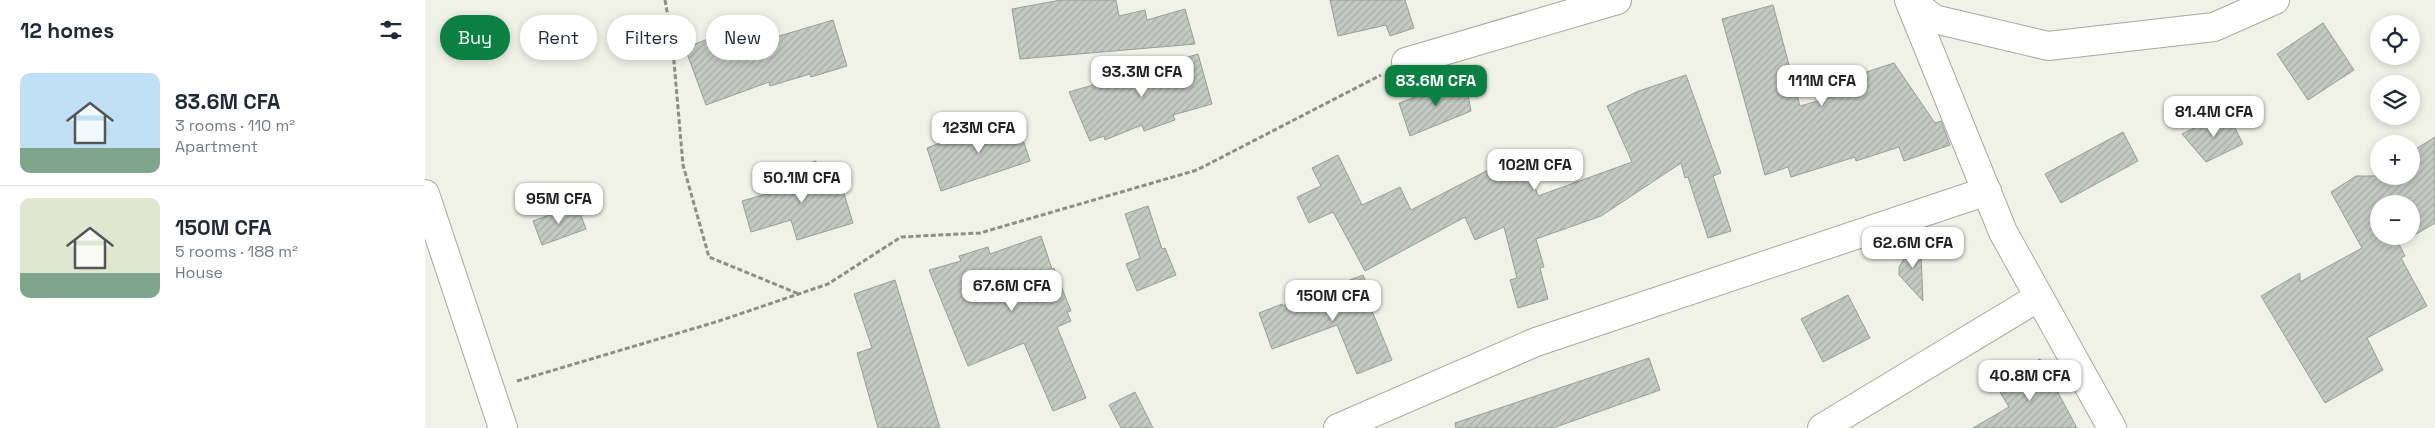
<!DOCTYPE html>
<html lang="en">
<head>
<meta charset="utf-8">
<style>
	body { margin:0; font-family:"Space Grotesk",sans-serif; background:#f2f2f3; color:#1f2937; height:100vh; display:flex; flex-direction:column; font-size:19px; white-space:nowrap }
	* { box-sizing:border-box; margin:0 }
	p { font-size:16px; color:#747a83 }
	.icon { flex:none; width:28px; height:28px; fill:none; stroke:currentColor; stroke-width:2; stroke-linecap:round; stroke-linejoin:round }
	.map { position:relative; flex:1; overflow:hidden }
	.sheet { display:flex; flex-direction:column; background:#fff; width:425px }
	.sheet>* { flex:none }
	.banner { position:absolute; left:15px; top:15px; width:475px; height:45px; display:flex; gap:10px }
	.fabs { position:absolute; left:1945px; top:15px; display:grid; gap:10px }
	.fabs a { display:grid; place-items:center; width:50px; height:50px; border-radius:50%; background:#fff; box-shadow:0 2px 8px #0003; font-size:25px }
	.price { position:absolute; translate:-50% -42px; padding:0 11px; border-radius:10px; background:#fff; color:#222; font-size:16px; line-height:32px; filter:drop-shadow(0 1px 2px #0008) }
	.price::after { content:''; position:absolute; left:50%; top:30px; width:15px; height:11px; margin-left:-8px; background:inherit; clip-path:polygon(0 0,100% 0,50% 100%) }
	.price.on { background:#0b8043; color:#fff }
	ul { padding:0; list-style:none }
	li { display:flex; align-items:center; gap:15px; height:125px; padding:0 20px }
	li+li { border-top:1px solid #e0e1e3 }
	li span { display:grid; place-items:center; flex:none; width:140px; height:100px; border-radius:10px; color:#555 }
	li>.icon { margin-inline-start:auto }
	span .icon { width:60px; height:60px; fill:#fffc; stroke-width:1 }
	li b { font-size:21px }
	h2 { display:flex; justify-content:space-between; align-items:center; height:60px; padding:0 20px; font-size:21px }
	.chip { padding:0 18px; border-radius:22px; background:#fff; box-shadow:0 2px 8px #0003; font-size:18px; line-height:45px }
	.chip.on { background:#0b8043; color:#fff }
	main { display:flex; flex:1; min-height:0 }
	.map>svg:first-child { display:block }
</style>
</head>
<body>
<main>
<section class="sheet">
<h2>12 homes<svg class="icon" aria-label="filters" viewBox="0 0 24 24"><path d="M4 7h16M4 17h16"/><circle cx="9" cy="7" r="2"/><circle cx="15" cy="17" r="2"/></svg></h2>
<ul>
<li><span style="background:linear-gradient(#bfe0f5 75%,#7fa58c 0)"><svg class="icon" aria-label="home" viewBox="0 0 24 24"><path d="M3 11l9-7 9 7M6 9v11h12V9"/></svg></span><div><b>83.6M CFA</b><p>3 rooms · 110 m²</p><p>Apartment</p></div></li>
<li><span style="background:linear-gradient(#dfe7d0 75%,#7fa58c 0)"><svg class="icon" aria-label="home" viewBox="0 0 24 24"><path d="M3 11l9-7 9 7M6 9v11h12V9"/></svg></span><div><b>150M CFA</b><p>5 rooms · 188 m²</p><p>House</p></div></li>
</ul>
</section>
<div class="map">
<svg width="2010" height="428" viewBox="0 0 2010 428">
	<defs>
		<pattern id="building-hatch" width="6" height="6" patternUnits="userSpaceOnUse" patternTransform="scale(1.25)"><rect width="6" height="6" fill="#c3cac1"/><path d="M-1 1l2-2M0 6l6-6M5 7l2-2" fill="none" stroke="#a7aea6"/></pattern>
	</defs>
	<rect width="100%" height="100%" fill="#f0f1e7"/>
	<g fill="url(#building-hatch)" stroke="#999f97" fill-rule="evenodd">
		<polygon points="636,0 691,0 694,16 720,10 722,20 760,9 770,44 595,59 587,9"/>
		<polygon points="905,0 980,0 989,28 965,36 961,25 913,36"/>
		<polygon points="1348,5 1375,106 1431,90 1426,77 1469,63 1510,123 1516,121 1525,145 1479,161 1474,147 1431,161 1430,157 1366,177 1363,167 1340,175 1297,19"/>
		<polygon points="408,20 422,66 386,77 385,74 345,86 344,82 281,105 260,48 288,37 294,54"/>
		<polygon points="1898,23 1929,70 1883,100 1852,54"/>
		<polygon points="773,54 787,104 748,115 750,120 719,131 717,125 680,140 679,136 665,141 644,92"/>
		<polygon points="1261,75 1296,173 1288,176 1306,231 1283,238 1263,177 1260,178 1256,163 1176,216 1111,239 1119,267 1115,268 1123,299 1093,308 1085,280 1092,278 1079,227 1050,240 1040,217 940,271 908,212 884,223 872,197 896,186 887,168 913,155 937,205 975,187 986,210 1069,167 1100,156 1113,196 1207,162 1182,106 1214,91"/>
		<polygon points="1040,79 1046,111 985,136 974,103"/>
		<polygon points="1802,112 1818,144 1781,162 1757,134"/>
		<polygon points="590,115 605,161 516,191 502,148"/>
		<polygon points="1698,132 1713,161 1636,203 1620,174"/>
		<path d="M2010 137V223L1974 244 1980 256 1976 258 2002 306 1942 338 1958 370 1900 403 1836 296 1875 273V282L1937 248 1906 192 1931 176H1986V152ZM1954 204H1986V236H1954Z"/>
		<polygon points="391,161 396,179 413,174 428,223 372,240 366,220 326,232 317,201 369,186 365,168"/>
		<polygon points="152,205 161,229 117,245 108,221"/>
		<polygon points="723,206 737,249 740,248 751,275 712,291 701,264 715,258 700,214"/>
		<polygon points="1495,233 1498,301 1474,275 1474,267"/>
		<polygon points="616,236 627,269 629,268 646,311 642,312 646,321 632,327 661,398 628,411 599,343 543,366 504,270 536,261 534,256 563,247 565,254"/>
		<polygon points="938,275 952,309 947,311 967,360 932,374 912,325 847,349 834,313 857,304 858,306"/>
		<polygon points="470,280 515,428 453,428 432,353 447,348 429,294"/>
		<polygon points="1423,295 1445,338 1398,362 1376,319"/>
		<polygon points="1224,358 1235,390 1128,428 1031,428 1030,423"/>
		<polygon points="1615,359 1652,428 1548,428 1584,407 1570,384"/>
		<polygon points="710,392 728,428 696,428 684,405"/>
	</g>
	<g fill="none" stroke-linecap="round" stroke-linejoin="round">
		<g stroke="#a7a89f" stroke-width="30">
			<g id="street">
				<polyline points="1484,0 1578,232 1687,428"/>
				<polyline points="1485,0 1509,19 1623,46 1789,27 1850,0"/>
				<polyline points="981,62 1192,0"/>
				<polyline points="0,194 78,428"/>
				<polyline points="913,428 1111,342 1562,191"/>
				<polyline points="1397,428 1614,297"/>
			</g>
		</g>
		<g stroke="#8d8e87" stroke-width="3" stroke-dasharray="5 2.5" stroke-linecap="butt">
			<polyline points="240,0 247,39 258,165 284,257 374,294"/>
			<polyline points="92,381 294,321 403,284 476,237 555,233 772,170 956,75"/>
		</g>
		<use href="#street" stroke="#fff" stroke-width="28"/>
	</g>
</svg>
<div class="fabs">
<a><svg class="icon" aria-label="locate" viewBox="0 0 24 24"><circle cx="12" cy="12" r="6"/><path d="M12 2v4M12 18v4M2 12h4M18 12h4"/></svg></a>
<a><svg class="icon" aria-label="layers" viewBox="0 0 24 24"><path d="M12 4l9 5-9 5-9-5zM3 14l9 5 9-5"/></svg></a>
<a>+</a>
<a>−</a>
</div>
<b class="price" style="left:717px;top:98px">93.3M CFA</b>
<b class="price on" style="left:1011px;top:107px">83.6M CFA</b>
<b class="price" style="left:1397px;top:107px">111M CFA</b>
<b class="price" style="left:1789px;top:138px">81.4M CFA</b>
<b class="price" style="left:554px;top:154px">123M CFA</b>
<b class="price" style="left:1110px;top:191px">102M CFA</b>
<b class="price" style="left:377px;top:204px">50.1M CFA</b>
<b class="price" style="left:134px;top:225px">95M CFA</b>
<b class="price" style="left:1488px;top:269px">62.6M CFA</b>
<b class="price" style="left:587px;top:312px">67.6M CFA</b>
<b class="price" style="left:908px;top:322px">150M CFA</b>
<b class="price" style="left:1605px;top:402px">40.8M CFA</b>
<div class="banner">
<a class="chip on">Buy</a>
<a class="chip">Rent</a>
<a class="chip">Filters</a>
<a class="chip">New</a>
</div>
</div>
</main>
</body>
</html>
